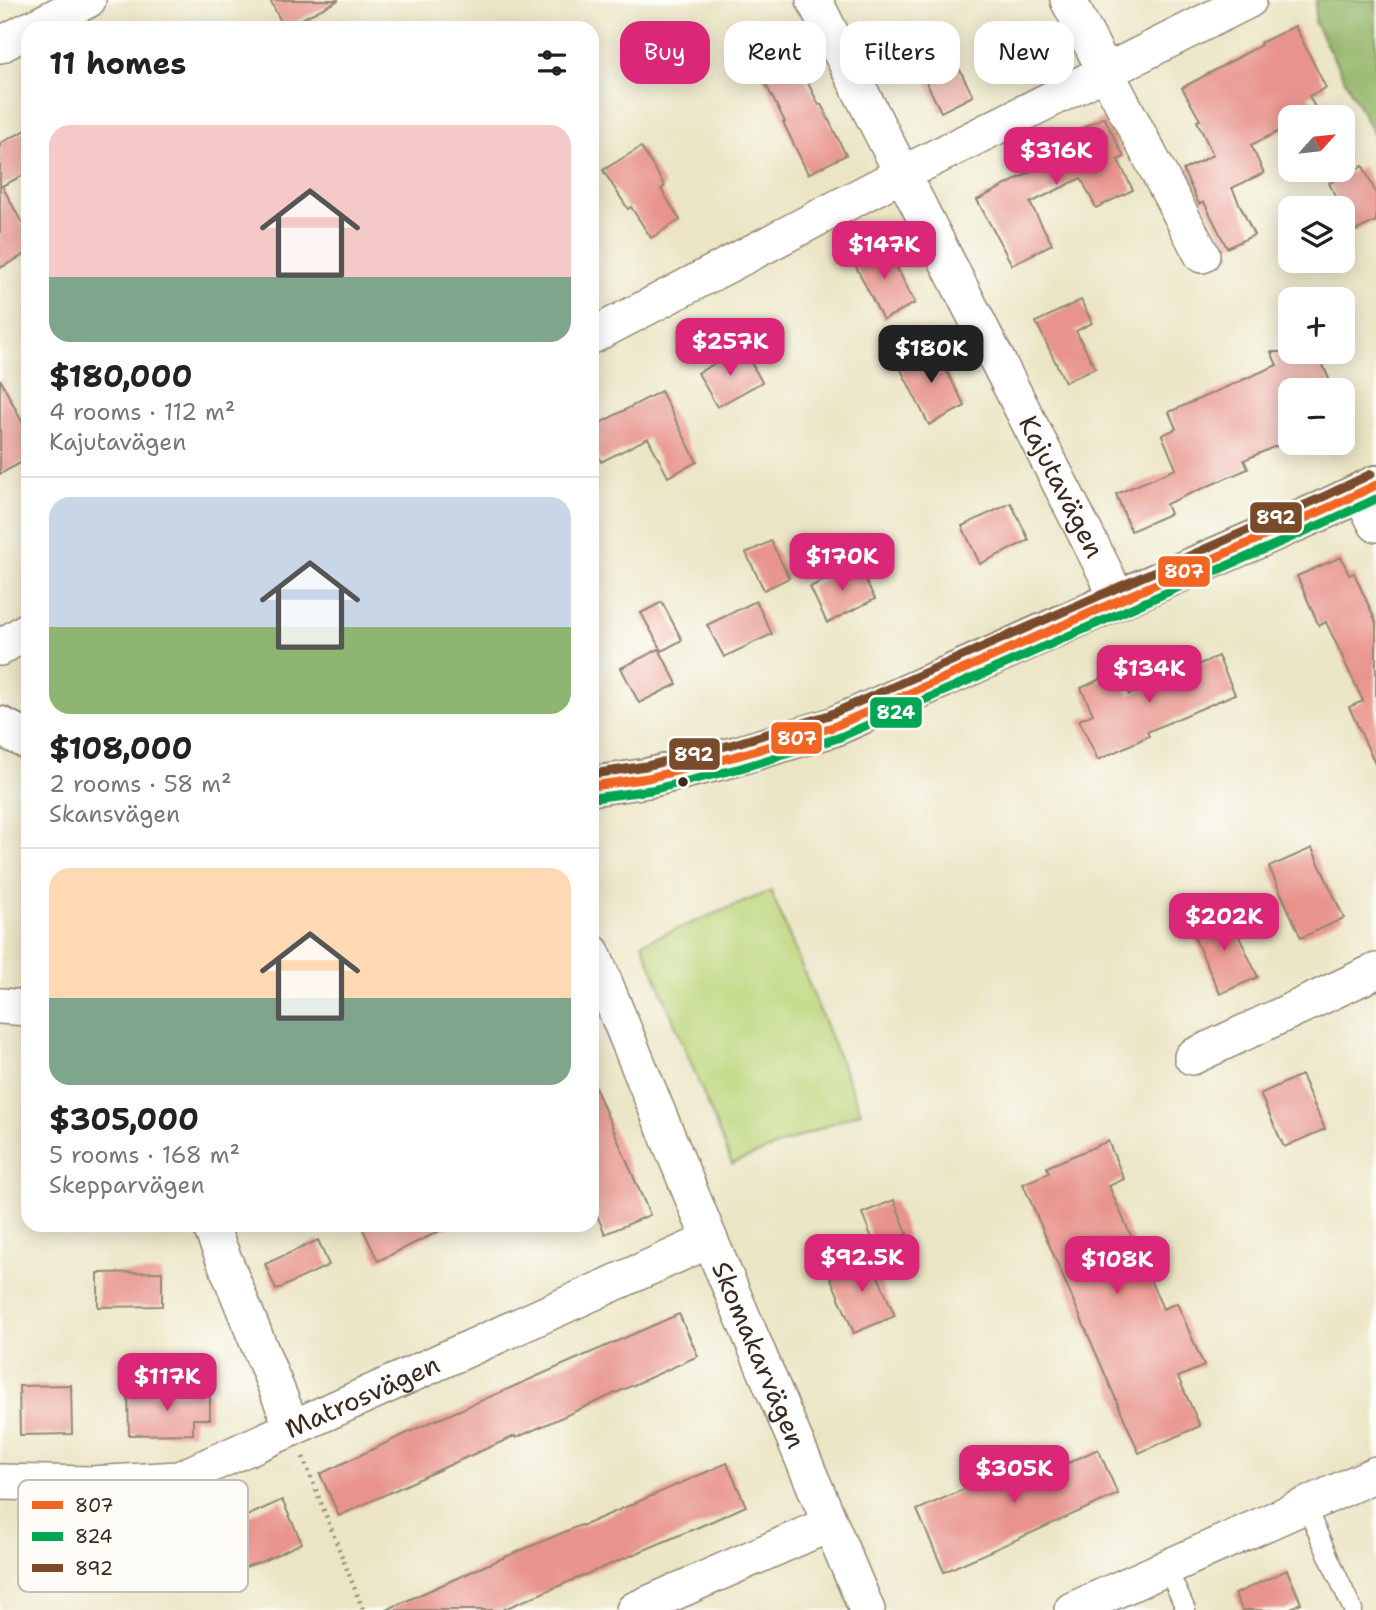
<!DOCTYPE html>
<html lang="en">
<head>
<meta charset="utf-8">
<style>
	body { margin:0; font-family:"Shantell Sans",sans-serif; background:#f6f6f6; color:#222; height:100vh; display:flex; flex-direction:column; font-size:26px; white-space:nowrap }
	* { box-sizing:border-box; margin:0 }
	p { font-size:23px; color:#767676 }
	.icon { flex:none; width:38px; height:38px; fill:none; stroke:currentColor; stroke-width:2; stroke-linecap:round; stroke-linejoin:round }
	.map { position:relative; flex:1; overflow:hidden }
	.details { position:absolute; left:21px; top:21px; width:578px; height:1211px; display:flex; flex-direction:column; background:#fff; border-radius:21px; box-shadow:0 4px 18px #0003 }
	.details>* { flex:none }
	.banner { position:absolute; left:620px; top:21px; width:651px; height:63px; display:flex; gap:14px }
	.needle { width:46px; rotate:63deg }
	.buttons { position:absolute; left:1278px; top:105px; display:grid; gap:14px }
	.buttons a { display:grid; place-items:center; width:77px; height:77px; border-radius:14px; background:#fff; box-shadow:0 4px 18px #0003; font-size:35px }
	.price { position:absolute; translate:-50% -60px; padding:0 16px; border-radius:14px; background:#db2777; color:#fff; font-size:23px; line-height:46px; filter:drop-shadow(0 2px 4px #0008) }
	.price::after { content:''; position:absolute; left:50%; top:42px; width:21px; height:16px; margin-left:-10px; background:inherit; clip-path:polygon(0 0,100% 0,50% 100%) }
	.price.on { background:#222; color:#fff }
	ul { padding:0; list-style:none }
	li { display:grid; align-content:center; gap:14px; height:371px; padding:0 28px }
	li+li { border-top:2px solid #e0e0e0 }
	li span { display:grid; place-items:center; height:217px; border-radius:21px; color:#555 }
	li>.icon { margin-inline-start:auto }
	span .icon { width:126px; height:126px; fill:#fffc; stroke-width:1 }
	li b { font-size:30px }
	h2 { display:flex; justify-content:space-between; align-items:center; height:84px; padding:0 28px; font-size:30px }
	.pill { padding:0 24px; border-radius:21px; background:#fff; box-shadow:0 4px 18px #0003; font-size:24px; line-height:63px }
	.pill.on { background:#db2777; color:#fff }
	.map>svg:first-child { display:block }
</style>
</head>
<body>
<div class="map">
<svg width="1376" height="1610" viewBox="0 0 1376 1610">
	<rect width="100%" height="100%" fill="#fdfcf7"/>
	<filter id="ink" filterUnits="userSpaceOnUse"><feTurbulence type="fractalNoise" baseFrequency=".0143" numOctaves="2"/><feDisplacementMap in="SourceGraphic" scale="14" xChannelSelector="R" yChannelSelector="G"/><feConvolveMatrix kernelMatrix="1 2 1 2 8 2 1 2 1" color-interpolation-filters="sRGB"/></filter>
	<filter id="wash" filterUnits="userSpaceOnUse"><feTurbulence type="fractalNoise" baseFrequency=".00686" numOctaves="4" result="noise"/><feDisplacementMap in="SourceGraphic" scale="28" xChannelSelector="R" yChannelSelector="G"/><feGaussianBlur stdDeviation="1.57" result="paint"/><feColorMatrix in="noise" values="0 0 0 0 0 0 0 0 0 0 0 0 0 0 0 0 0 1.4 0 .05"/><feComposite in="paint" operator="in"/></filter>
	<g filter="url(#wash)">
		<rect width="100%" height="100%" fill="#ebe5c5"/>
		<polygon fill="#bcd57a" stroke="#7c804c" stroke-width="2" points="771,891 861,1112 732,1164 642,943"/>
		<polygon fill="#95b66a" stroke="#687044" stroke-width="2" points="1316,0 1376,0 1376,139 1315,23"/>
		<g id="blocks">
			<g fill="#e8948d">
				<polygon points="270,0 339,0 284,28"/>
				<polygon points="1295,26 1326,88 1309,96 1320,117 1290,117 1290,126 1251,145 1264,173 1232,188 1254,235 1227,248 1204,202 1199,204 1183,170 1213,155 1197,121 1200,120 1182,88 1261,45 1260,43"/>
				<polygon points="946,42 973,96 941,112 914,58"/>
				<polygon points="792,52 819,105 821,104 846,155 808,174 783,122 785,122 758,69"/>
				<polygon points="1104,117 1124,157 1118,160 1133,190 1096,208 1081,178 1030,203 1052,244 1012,265 977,200 1050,162 1043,148"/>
				<polygon points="28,129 28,173 2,186 28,234 28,253 0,268 0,143"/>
				<polygon points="641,147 665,186 661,189 680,220 651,238 631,207 628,209 603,170"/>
				<polygon points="1363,166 1376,193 1376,221 1353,232 1329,183"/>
				<polygon points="884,242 915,303 883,320 852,259"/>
				<polygon points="1081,300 1092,323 1076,331 1095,368 1065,382 1036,322"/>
				<polygon points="933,345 965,406 929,425 898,364"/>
				<polygon points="743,348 762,382 717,407 698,373"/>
				<polygon points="1271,352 1317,352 1334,390 1290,390 1290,440 1244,460 1248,469 1166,504 1170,514 1131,531 1116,494 1176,469 1162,435 1176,429 1169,412 1277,365"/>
				<polygon points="0,379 28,433 28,459 0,474"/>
				<polygon points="661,391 697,462 668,477 648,438 601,462 592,442 592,427"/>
				<polygon points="1011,503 1029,540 980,564 962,526"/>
				<polygon points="771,541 789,578 764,590 746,553"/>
				<polygon points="1341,557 1349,575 1354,573 1376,622 1376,766 1349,707 1363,701 1326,622 1319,626 1297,576"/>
				<polygon points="857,564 875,599 827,623 810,587"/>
				<polygon points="756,601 772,634 724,657 707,625"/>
				<polygon points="662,602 682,640 662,651 641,613"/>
				<polygon points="659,649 677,684 639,703 621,668"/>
				<polygon points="1218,656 1235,694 1147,732 1149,736 1098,760 1079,720 1093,714 1081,688 1117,671 1129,695"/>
				<polygon points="1312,848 1344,918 1301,938 1269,867"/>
				<polygon points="1227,911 1258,977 1220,994 1190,928"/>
				<polygon points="1301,1075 1325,1129 1284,1147 1260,1094"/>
				<polygon points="592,1080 650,1215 605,1234 592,1203"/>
				<polygon points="1108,1141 1124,1179 1109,1186 1163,1309 1177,1303 1204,1366 1178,1377 1200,1426 1139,1453 1023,1184 1049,1173 1047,1167"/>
				<polygon points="894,1200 908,1236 876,1248 862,1213"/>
				<polygon points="361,1225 452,1225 378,1261"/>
				<polygon points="318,1240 329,1265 276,1290 265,1264"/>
				<polygon points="869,1255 895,1316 854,1333 828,1272"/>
				<polygon points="162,1272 162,1306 98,1307 98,1273"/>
				<polygon points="679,1314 698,1356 516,1438 515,1436 467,1457 339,1516 320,1474 437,1419 437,1420"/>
				<polygon points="71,1385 72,1434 20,1435 19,1386"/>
				<polygon points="210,1393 210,1419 193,1419 193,1434 129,1435 128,1394"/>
				<polygon points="1058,1447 1066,1464 1098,1449 1118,1494 944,1572 917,1510"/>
				<polygon points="727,1463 746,1506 708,1523 502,1610 386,1610 484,1566 581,1525 582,1526"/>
				<polygon points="282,1500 302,1543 263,1561 198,1583 36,1585 35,1537 186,1536 249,1515"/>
				<polygon points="1287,1570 1301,1603 1287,1610 1242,1610 1235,1594"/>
			</g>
		</g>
	</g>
	<g filter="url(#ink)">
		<use href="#blocks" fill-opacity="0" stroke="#938872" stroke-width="2"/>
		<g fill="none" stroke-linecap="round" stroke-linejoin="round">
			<g stroke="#938872" stroke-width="21">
				<g id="lane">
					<polyline points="1305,1505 1353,1610"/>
					<polyline points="1167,1568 1186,1610"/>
				</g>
			</g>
			<g stroke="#938872" stroke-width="38">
				<g id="street">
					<path id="s1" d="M814 0 1106 574 1117 600"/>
					<polyline points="1068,0 1202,255"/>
					<polyline points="33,28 88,0"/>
					<polyline points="0,45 28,30"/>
					<polyline points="592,336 902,174 1249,0"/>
					<polyline points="1360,493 1376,524"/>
					<polyline points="0,648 28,630"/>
					<path id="s2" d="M592 952 710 1240 867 1610"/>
					<polyline points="0,1006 28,1008"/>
					<polyline points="1192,1057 1376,971"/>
					<polyline points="210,1225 292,1427"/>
					<path id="s3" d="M0 1482 91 1484 179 1479 710 1240"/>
					<polyline points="634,1610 830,1524"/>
					<polyline points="1072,1610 1376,1474"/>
				</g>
			</g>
			<g stroke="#938872" stroke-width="42">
				<g id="secondary">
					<polyline points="0,726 28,740"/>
					<polyline points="592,786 648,778 737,756 833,727 1117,600 1330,507 1376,485"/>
				</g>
			</g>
			<polyline stroke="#938872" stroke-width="4.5" stroke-dasharray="2 5" stroke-linecap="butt" points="303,1457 363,1610"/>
			<use href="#lane" stroke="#fff" stroke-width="18"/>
			<use href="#street" stroke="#fff" stroke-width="35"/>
			<use href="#secondary" stroke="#fff" stroke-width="38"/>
			<g stroke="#fdfcf7" stroke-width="14">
				<polyline id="bus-1" points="592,786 648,778 737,756 833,727 1330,507 1376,485"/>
			</g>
			<g stroke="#fdfcf7" stroke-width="14">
				<polyline id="bus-2" points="594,798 651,790 741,768 838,738 1335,518 1376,499"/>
			</g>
			<g stroke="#fdfcf7" stroke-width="14">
				<polyline id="bus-3" points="592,774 646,766 734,744 829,715 1325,496 1371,474"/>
			</g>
			<use href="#bus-1" stroke="#f26522" stroke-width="9"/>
			<use href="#bus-2" stroke="#00a651" stroke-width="9"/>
			<use href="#bus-3" stroke="#7a4b2a" stroke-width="9"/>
		</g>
	</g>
	<circle fill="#3b2a1e" stroke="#fdfcf7" stroke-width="2.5" cx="683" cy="782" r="6"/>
	<g text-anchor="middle" stroke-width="6" stroke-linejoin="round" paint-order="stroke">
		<g font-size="26" fill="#3b2a1e" stroke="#fdfcf7">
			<text dy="9" stroke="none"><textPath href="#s1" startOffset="546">Kajutavägen</textPath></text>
			<text dy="9" stroke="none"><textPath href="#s2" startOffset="436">Skomakarvägen</textPath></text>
			<text dy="9" stroke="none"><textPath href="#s3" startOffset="380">Matrosvägen</textPath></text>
		</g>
	</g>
	<rect x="18" y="1480" width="230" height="112" rx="10" fill="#fdfcf7" stroke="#c3bdb6" stroke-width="2"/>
	<rect x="32" y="1501" width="31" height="8" fill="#f26522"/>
	<rect x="32" y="1532" width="31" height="9" fill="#00a651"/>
	<rect x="32" y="1564" width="31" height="8" fill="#7a4b2a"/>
	<g font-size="19" fill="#3b2a1e">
		<text x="75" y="1512">807</text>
		<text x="75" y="1543">824</text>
		<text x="75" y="1575">892</text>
	</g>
	<g stroke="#fdfcf7" stroke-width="2.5">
		<rect x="1249" y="501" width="54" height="33" rx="7" fill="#7a4b2a"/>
		<rect x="1157" y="555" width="54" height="33" rx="7" fill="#f26522"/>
		<rect x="869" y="696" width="54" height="33" rx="7" fill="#00a651"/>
		<rect x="770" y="721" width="53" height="34" rx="7" fill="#f26522"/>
		<rect x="668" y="737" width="53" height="34" rx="7" fill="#7a4b2a"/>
	</g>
	<g font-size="19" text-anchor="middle" font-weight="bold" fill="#fff">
		<text x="1276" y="524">892</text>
		<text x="1184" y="578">807</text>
		<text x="896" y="719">824</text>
		<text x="797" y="745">807</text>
		<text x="694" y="761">892</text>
	</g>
</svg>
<div class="buttons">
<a><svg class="needle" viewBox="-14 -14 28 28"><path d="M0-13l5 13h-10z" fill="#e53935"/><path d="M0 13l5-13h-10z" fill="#767676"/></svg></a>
<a><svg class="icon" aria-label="layers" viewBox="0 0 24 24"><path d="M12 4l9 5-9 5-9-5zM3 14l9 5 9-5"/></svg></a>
<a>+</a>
<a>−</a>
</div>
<b class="price" style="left:1056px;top:187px">$316K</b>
<b class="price" style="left:884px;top:281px">$147K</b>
<b class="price" style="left:730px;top:378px">$257K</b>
<b class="price on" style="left:931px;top:385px">$180K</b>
<b class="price" style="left:842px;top:593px">$170K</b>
<b class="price" style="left:1149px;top:705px">$134K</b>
<b class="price" style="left:1224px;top:953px">$202K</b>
<b class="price" style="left:862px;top:1294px">$92.5K</b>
<b class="price" style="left:1117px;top:1296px">$108K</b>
<b class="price" style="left:167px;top:1413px">$117K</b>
<b class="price" style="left:1014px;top:1505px">$305K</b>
<div class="banner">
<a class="pill on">Buy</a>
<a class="pill">Rent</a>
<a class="pill">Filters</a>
<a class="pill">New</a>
</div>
<section class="details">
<h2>11 homes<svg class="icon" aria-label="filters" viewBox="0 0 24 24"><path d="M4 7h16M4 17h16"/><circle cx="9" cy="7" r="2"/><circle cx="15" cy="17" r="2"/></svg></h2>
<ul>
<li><span style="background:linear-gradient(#f6c9c9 70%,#7fa58c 0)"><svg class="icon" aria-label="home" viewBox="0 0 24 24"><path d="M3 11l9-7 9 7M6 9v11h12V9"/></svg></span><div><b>$180,000</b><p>4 rooms · 112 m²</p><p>Kajutavägen</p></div></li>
<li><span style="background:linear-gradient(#c9d6e8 60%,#8fb573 0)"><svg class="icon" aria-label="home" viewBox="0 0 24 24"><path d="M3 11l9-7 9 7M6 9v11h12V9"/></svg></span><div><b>$108,000</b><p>2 rooms · 58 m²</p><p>Skansvägen</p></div></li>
<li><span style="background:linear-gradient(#ffd9b3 60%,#7fa58c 0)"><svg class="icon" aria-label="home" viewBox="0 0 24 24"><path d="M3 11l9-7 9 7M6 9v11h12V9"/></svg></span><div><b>$305,000</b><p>5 rooms · 168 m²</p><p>Skepparvägen</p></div></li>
</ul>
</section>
</div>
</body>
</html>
